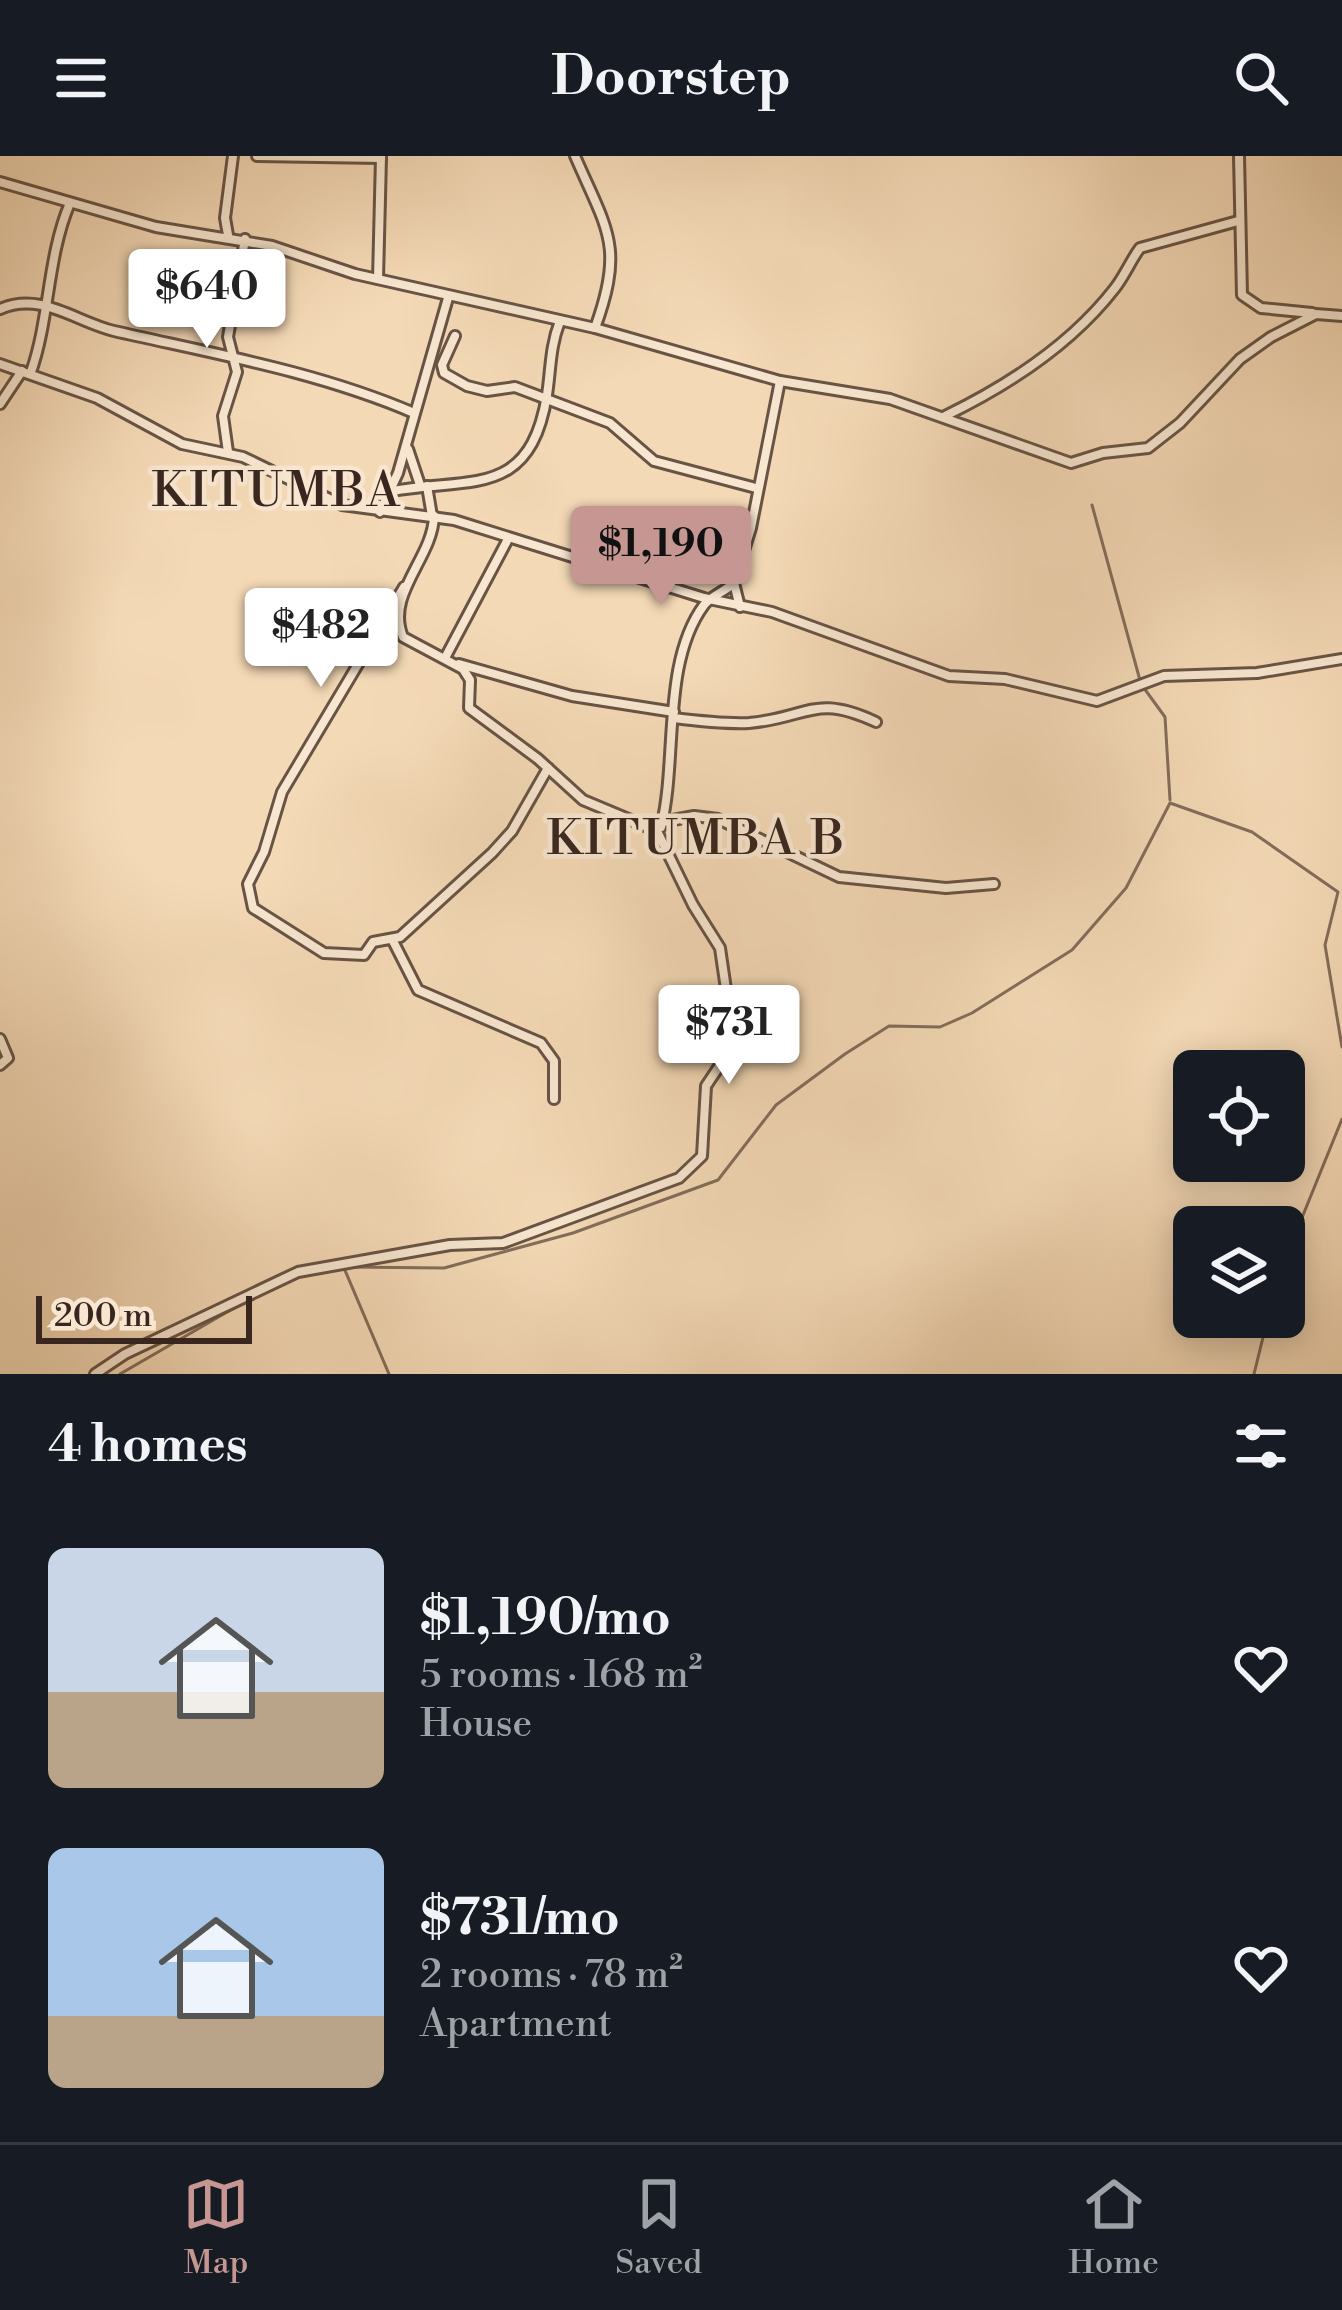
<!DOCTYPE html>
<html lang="en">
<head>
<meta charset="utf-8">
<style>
	body { margin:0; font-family:"Libre Bodoni",serif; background:#242831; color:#f1f3f6; height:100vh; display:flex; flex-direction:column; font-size:45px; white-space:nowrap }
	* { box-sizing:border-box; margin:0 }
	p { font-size:39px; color:#9ea1a6 }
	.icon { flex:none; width:66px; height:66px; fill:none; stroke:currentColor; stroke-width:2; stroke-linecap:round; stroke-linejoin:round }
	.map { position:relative; height:1218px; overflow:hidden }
	.details { display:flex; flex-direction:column; background:#171b24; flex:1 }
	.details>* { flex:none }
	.buttons { position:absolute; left:1173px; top:894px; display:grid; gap:24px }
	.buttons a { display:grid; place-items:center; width:132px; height:132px; border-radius:18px; background:#171b24; box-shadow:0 6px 30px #0003; font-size:60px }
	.scale { position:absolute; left:36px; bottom:30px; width:216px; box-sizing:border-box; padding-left:12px; border:6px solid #39271f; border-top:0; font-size:33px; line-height:42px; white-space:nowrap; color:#39271f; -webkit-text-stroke:9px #f8e6d0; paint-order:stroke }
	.price { position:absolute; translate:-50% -102px; padding:0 27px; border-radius:12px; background:#fff; color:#222; font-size:39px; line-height:78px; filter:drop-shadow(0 3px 6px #0008) }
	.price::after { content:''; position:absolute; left:50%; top:72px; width:36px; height:27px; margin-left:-18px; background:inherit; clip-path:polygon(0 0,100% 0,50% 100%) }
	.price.on { background:#c59692; color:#111 }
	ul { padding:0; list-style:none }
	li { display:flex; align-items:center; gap:36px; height:300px; padding:0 48px }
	li span { display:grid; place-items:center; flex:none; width:336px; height:240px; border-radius:18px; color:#555 }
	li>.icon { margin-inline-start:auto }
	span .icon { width:144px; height:144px; fill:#fffc; stroke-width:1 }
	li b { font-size:51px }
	h2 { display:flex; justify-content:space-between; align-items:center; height:144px; padding:0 48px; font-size:51px }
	header { display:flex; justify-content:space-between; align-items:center; height:156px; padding:0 48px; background:#171b24; font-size:54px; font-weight:700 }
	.tabs { display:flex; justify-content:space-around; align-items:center; height:168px; border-top:3px solid #363941; background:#171b24; font-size:33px; color:#9ea1a6 }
	.tabs a { display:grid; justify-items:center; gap:6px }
	.tabs .on { color:#c59692 }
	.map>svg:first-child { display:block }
</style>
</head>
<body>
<header><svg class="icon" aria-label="menu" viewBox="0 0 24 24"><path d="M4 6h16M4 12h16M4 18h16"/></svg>Doorstep<svg class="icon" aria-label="search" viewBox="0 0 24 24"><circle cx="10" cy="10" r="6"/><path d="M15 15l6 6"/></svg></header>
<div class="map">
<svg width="1342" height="1218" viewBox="0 0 1342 1218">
	<rect width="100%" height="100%" fill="#f4d9b6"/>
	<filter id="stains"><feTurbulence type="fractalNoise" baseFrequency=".00167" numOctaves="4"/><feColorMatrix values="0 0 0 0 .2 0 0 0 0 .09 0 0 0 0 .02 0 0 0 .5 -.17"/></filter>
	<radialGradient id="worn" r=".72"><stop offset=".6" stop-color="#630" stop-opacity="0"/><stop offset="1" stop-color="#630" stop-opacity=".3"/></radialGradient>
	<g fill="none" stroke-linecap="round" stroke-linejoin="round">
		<g stroke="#836d5b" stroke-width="3">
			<polyline points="1092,349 1141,528 1165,561 1170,644"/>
			<polyline points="1284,1106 1342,963"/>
			<polyline points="347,1111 444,1112 573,1077 718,1024 776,949 845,898 889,870 940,871 972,857 1072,794 1126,732 1170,647 1252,676 1338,736 1325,789 1342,891"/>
			<polyline points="344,1112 389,1218"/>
			<polyline points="120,1218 253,1141"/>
			<polyline points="1254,1218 1268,1161"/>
		</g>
		<g stroke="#685445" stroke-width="14">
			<g id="minor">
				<polyline points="257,0 381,2"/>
				<path d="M575 0C607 74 625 90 595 172"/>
				<polyline points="1239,0 1242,139 1261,152 1312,157"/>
				<polyline points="0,26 156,71 272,90 355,118 595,172 780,225 890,243 1071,307 1103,297 1148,292 1180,267 1240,203 1271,181 1316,158 1342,160"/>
				<polyline points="228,79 225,62 233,0"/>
				<polyline points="378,123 381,1"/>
				<path d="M0 153C41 135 76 166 114 175 215 198 319 216 414 257"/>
				<polyline points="455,180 442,209 444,217 467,230 487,235 515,231 610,267 654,305 756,332"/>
				<polyline points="0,208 97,242 182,288 243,301 342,349 454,364 704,442 772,456 949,520 1005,523 1097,545 1164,520 1257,517 1342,503"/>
				<path d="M31 216C50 162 47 101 70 47"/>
				<polyline points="0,248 22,215"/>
				<path d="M945 260C1009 229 1071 189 1115 132 1125 119 1131 104 1140 92L1238 65"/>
				<polyline points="408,293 420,329"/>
				<polyline points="228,296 223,260 237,216 228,181 245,83"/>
				<polyline points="427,330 432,360"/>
				<path d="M392 335C471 321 530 343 547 239 551 212 550 191 560 165"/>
				<polyline points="380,356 398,317 448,142"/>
				<polyline points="404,431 282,636 264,696 248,728 253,752 324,797 364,799 373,786 400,781 492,697 512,675 548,612"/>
				<polyline points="740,451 734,427 751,372 780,225"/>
				<polyline points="445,502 508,383"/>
				<polyline points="459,508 572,540 674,556"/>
				<path d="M674 562C698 565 725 568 749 567 808 562 814 537 876 566"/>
				<polyline points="652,668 694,660 718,663 839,721 946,732 994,728"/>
				<path d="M661 671C678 605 661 507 704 449 711 440 724 436 734 427"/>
				<polyline points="393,785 418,834 541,887 554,905 554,943"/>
				<polyline points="0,883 8,902 0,909"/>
				<path d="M95 1218 125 1198 298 1116 450 1089 503 1087 679 1022 702 1000 706 930 734 888 720 792 693 749 657 675 583 644 538 603 469 552 470 524 463 513 403 481C385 438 433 402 434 360"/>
			</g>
		</g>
		<use href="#minor" stroke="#f8e6d0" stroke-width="8"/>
	</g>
	<g text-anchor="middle" stroke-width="9" stroke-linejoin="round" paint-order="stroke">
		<g font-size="48" letter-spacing="3" fill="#39271f" stroke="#f8e6d0">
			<text x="277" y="350">KITUMBA</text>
			<text x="697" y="698">KITUMBA B</text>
		</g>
	</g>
	<rect width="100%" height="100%" filter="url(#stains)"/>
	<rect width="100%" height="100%" fill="url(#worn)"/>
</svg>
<div class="buttons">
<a><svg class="icon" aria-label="locate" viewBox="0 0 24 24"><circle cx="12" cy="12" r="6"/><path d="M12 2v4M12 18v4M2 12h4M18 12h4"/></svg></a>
<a><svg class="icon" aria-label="layers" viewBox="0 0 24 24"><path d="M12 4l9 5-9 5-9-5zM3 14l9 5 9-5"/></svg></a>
</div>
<div class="scale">200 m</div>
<b class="price" style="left:207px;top:195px">$640</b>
<b class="price on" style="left:661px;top:452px">$1,190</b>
<b class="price" style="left:321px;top:534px">$482</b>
<b class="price" style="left:729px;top:931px">$731</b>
</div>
<section class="details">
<h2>4 homes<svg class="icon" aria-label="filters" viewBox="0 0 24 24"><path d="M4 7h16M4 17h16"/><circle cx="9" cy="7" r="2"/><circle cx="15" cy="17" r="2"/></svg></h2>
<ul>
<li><span style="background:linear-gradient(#c9d6e8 60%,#b9a48a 0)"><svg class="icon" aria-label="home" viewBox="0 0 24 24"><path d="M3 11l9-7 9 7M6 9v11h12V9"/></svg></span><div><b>$1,190/mo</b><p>5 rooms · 168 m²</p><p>House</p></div><svg class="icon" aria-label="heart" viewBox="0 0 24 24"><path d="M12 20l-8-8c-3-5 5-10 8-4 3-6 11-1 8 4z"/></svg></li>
<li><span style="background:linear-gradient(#a9c7e8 70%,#b9a48a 0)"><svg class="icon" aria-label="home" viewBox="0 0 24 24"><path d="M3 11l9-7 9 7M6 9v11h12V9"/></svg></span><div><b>$731/mo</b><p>2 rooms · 78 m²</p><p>Apartment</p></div><svg class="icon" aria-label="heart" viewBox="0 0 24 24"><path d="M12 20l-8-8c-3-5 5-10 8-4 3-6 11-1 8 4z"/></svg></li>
</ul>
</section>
<nav class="tabs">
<a class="on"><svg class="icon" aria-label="map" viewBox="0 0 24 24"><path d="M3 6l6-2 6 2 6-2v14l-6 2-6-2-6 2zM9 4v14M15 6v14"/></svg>Map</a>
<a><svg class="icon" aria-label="saved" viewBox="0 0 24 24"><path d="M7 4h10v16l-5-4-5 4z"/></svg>Saved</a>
<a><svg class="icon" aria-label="home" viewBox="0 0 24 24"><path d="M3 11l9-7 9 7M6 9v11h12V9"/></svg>Home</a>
</nav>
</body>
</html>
